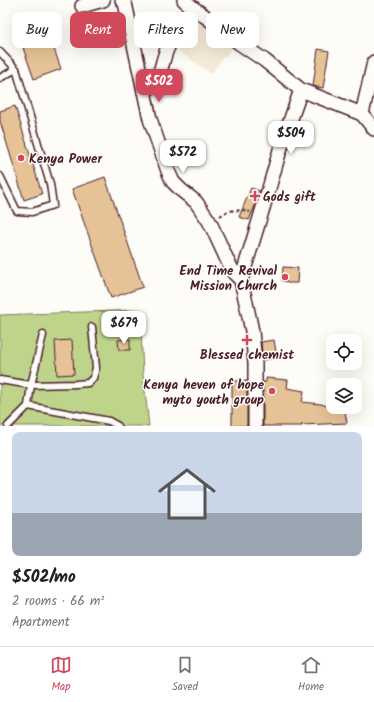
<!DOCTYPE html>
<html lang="en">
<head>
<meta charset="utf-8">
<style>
	body { margin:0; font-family:Kalam,sans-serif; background:#f2f2f2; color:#222; height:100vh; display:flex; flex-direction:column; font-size:15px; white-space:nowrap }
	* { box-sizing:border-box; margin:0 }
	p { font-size:13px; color:#767676 }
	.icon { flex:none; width:22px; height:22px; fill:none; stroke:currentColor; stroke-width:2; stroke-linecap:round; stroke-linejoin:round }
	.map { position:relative; height:426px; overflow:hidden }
	.details { display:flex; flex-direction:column; background:#fff; flex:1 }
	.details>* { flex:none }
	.guide { position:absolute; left:12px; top:12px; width:350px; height:36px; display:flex; gap:8px }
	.buttons { position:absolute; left:326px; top:334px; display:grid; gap:8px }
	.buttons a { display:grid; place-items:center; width:36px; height:36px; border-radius:8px; background:#fff; box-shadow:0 4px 16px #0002; font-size:20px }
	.price { position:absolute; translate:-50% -34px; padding:0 9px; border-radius:8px; background:#fff; color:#222; font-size:13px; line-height:26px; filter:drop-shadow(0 1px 2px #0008) }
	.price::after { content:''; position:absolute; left:50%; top:24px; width:12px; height:9px; margin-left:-6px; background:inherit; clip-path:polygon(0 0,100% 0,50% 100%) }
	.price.current { background:#d1495b; color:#fff }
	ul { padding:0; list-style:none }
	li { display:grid; align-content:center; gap:8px; height:212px; padding:0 12px }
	li span { display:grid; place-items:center; height:124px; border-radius:8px; color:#555 }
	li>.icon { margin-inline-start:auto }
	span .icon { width:72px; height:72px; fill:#fffc; stroke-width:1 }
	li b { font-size:17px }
	.pill { padding:0 14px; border-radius:8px; background:#fff; box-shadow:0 4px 16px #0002; font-size:14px; line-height:36px }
	.pill.current { background:#d1495b; color:#fff }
	.tabs { display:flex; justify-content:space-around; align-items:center; height:56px; border-top:1px solid #e0e0e0; background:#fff; font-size:11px; color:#767676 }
	.tabs a { display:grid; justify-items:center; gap:2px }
	.tabs .current { color:#d1495b }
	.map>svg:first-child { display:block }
</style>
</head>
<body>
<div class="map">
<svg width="374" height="426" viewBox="0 0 374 426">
	<rect width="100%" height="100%" fill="#fdfcf7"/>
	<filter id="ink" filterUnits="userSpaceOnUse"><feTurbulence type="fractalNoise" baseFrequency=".025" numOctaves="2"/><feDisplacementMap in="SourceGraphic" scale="8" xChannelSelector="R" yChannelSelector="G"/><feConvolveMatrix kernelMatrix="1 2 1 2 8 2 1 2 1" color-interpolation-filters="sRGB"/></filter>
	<g filter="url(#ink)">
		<polygon fill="#f6ebda" points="200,16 236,42 225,57 224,56 211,74 179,51 192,33 190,29"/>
		<polygon fill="#bed48a" stroke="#847a5a" points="140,310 143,374 149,426 0,426 0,315"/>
		<g fill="#e6c397" stroke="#4a1f2b">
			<polygon points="50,37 61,69 34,79 23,48"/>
			<polygon points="318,49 329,51 323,88 313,86"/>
			<polygon points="15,106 42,194 24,200 0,121 0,111"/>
			<polygon points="105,177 143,287 111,298 72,189"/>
			<polygon points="251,188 260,191 257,201 249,220 239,217"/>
			<polygon points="283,267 298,268 297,283 287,283 287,282 282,281"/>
			<polygon points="130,339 130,350 119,350 118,340"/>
			<polygon points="72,340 74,374 57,375 55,341"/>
			<polygon points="274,340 277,358 263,360 261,342"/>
			<polygon points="266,378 288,380 287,388 304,391 302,402 321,404 345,412 347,423 301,425 302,426 263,426 263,382 266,382"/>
			<rect x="232" y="381" width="15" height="45"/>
		</g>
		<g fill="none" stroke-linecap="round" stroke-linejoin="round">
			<g stroke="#4a1f2b" stroke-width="9">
				<g id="service">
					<polyline points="0,52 16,69 50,184 53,205 32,212 17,211 0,176"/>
					<polyline points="0,78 16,69"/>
					<polyline points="43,335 31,385 76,384 88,383 93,378 96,368 92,327"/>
					<polyline points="0,380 31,385 28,406 8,426"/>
					<polyline points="28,406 109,421 118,426"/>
				</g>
			</g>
			<g stroke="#4a1f2b" stroke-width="16">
				<g id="minor">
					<polyline points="122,0 125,3 150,119 168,171 173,182 181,190 196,202 209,221 212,227 229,264 234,273 241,280 248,312 252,331 255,364 255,426"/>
					<polyline points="184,0 192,7 206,17 239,43 264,60 301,90 362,114 374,129"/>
					<polyline points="82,6 103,0"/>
					<path d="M144 92C149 89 154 85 157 79 162 70 163 57 168 47 174 33 184 20 192 7"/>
					<polyline points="362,114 374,62"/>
					<polyline points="241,280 270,185 280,150 301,90"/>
				</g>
			</g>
			<polyline stroke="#4a1f2b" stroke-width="2" stroke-dasharray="3 3" stroke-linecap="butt" points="220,216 228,211 242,210 250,212"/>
			<use href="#service" stroke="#fdfcf7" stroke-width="6"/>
			<use href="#minor" stroke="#fdfcf7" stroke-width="13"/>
		</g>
	</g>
	<g fill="#d1495b" stroke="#fdfcf7" stroke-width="1.5">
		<circle cx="21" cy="158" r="4"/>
		<path d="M253 190h4v4h4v4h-4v4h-4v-4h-4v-4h4z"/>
		<circle cx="285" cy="277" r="4"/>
		<path d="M245 334h4v4h4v4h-4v4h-4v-4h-4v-4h4z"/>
		<circle cx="272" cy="391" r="4"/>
	</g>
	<g text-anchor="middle" stroke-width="3" stroke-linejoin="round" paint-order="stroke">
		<g font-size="13" font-weight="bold" fill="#4a1f2b" stroke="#fdfcf7" text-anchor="start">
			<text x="29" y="163">Kenya Power</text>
			<text x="263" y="201">Gods gift</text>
			<text x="277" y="275" text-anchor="end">End Time Revival<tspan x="277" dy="15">Mission Church</tspan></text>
			<text x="247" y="359" text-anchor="middle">Blessed chemist</text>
			<text x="264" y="389" text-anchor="end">Kenya heven of hope<tspan x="264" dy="15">myto youth group</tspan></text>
		</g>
	</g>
</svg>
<div class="buttons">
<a><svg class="icon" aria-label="locate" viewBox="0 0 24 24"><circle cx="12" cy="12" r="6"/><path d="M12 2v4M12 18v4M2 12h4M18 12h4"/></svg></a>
<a><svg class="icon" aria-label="layers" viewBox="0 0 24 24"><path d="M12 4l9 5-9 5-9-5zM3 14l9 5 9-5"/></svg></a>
</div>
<b class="price current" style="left:159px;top:103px">$502</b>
<b class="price" style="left:291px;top:155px">$504</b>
<b class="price" style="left:183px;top:174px">$572</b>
<b class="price" style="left:124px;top:345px">$679</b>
<div class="guide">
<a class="pill">Buy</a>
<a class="pill current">Rent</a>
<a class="pill">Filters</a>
<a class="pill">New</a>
</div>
</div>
<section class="details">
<ul>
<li><span style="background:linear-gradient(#c9d6e8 65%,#9aa5b1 0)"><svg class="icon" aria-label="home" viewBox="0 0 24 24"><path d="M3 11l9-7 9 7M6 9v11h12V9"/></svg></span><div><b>$502/mo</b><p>2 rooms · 66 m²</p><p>Apartment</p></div></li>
</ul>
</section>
<nav class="tabs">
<a class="current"><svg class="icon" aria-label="map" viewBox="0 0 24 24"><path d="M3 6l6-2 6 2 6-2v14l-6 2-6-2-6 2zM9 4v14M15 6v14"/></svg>Map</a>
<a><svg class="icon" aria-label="saved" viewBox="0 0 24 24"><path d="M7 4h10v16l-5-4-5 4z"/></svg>Saved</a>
<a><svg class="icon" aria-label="home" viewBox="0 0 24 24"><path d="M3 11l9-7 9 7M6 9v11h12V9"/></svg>Home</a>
</nav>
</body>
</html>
